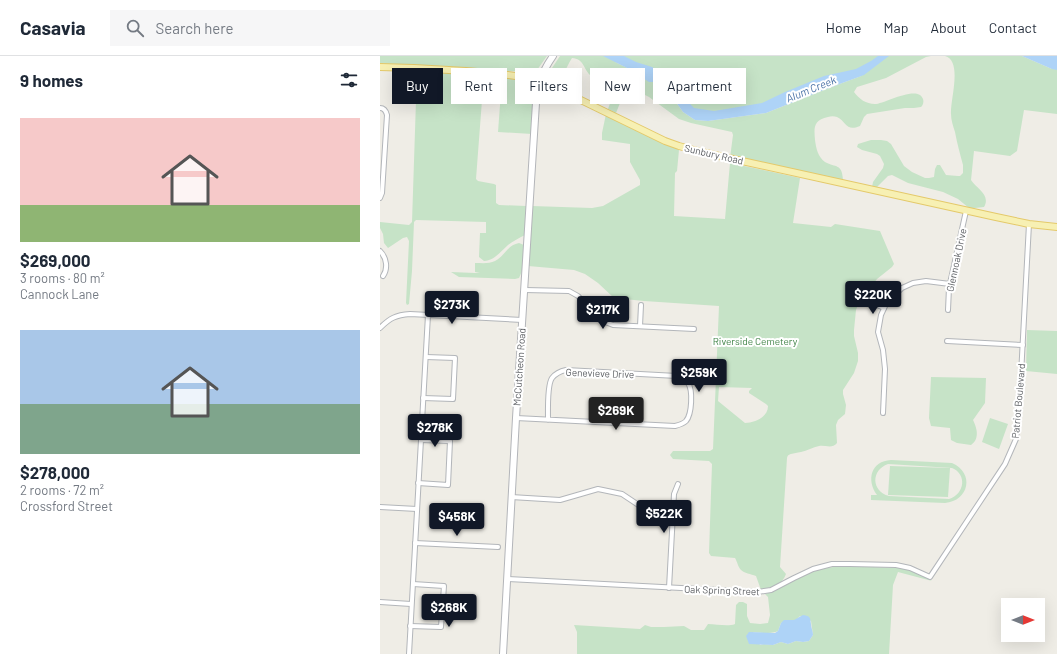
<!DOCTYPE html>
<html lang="en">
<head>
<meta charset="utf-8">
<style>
	body { margin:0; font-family:Barlow,sans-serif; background:#f6f6f7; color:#1f2937; height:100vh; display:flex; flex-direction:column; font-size:15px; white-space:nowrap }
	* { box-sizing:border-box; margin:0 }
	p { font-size:13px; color:#747a83 }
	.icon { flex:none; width:22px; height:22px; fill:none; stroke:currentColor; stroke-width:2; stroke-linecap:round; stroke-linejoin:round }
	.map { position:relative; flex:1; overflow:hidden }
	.sheet { display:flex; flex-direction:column; background:#fff; width:380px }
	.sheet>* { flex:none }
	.top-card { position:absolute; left:12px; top:12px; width:380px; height:36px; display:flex; gap:8px }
	.needle { width:26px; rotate:90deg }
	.buttons { position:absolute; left:621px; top:542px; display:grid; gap:8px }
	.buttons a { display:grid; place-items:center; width:44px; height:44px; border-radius:0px; background:#fff; box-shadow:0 4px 16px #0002; font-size:20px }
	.price { position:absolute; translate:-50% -34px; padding:0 9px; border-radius:4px; background:#111827; color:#fff; font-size:13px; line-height:26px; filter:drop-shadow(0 1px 2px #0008) }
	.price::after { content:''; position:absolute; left:50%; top:24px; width:12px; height:9px; margin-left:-6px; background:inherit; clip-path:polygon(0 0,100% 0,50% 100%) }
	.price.on { background:#222; color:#fff }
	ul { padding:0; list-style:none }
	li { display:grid; align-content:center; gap:8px; height:212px; padding:0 20px }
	li span { display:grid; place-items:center; height:124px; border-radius:0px; color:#555 }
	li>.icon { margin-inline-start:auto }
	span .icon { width:72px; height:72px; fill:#fffc; stroke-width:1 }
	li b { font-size:17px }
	h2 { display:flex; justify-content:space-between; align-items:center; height:48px; padding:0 20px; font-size:17px }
	.tag { padding:0 14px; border-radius:0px; background:#fff; box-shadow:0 4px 16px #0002; font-size:14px; line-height:36px }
	.tag.on { background:#111827; color:#fff }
	header { display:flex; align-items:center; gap:24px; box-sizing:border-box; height:56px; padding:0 20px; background:#fff; border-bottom:1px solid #e0e1e3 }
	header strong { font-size:19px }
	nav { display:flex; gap:22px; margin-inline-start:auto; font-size:14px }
	.search { width:280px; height:36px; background:#f6f6f7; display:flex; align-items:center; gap:10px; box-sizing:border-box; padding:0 14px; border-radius:0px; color:#747a83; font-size:15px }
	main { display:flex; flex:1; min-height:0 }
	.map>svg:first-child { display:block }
</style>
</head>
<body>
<header>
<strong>Casavia</strong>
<div class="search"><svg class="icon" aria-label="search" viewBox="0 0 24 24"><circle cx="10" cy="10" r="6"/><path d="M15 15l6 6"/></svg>Search here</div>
<nav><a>Home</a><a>Map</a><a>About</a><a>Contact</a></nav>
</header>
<main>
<section class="sheet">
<h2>9 homes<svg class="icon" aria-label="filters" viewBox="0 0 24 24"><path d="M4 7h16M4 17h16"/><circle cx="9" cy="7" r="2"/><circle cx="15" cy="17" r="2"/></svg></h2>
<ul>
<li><span style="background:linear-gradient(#f6c9c9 70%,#8fb573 0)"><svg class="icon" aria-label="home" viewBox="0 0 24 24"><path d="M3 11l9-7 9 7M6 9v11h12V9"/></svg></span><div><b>$269,000</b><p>3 rooms · 80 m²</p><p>Cannock Lane</p></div></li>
<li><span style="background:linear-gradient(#a9c7e8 60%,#7fa58c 0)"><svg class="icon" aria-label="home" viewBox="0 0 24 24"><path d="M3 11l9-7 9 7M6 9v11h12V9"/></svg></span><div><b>$278,000</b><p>2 rooms · 72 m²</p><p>Crossford Street</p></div></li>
</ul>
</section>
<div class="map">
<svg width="677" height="598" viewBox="0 0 677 598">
	<rect width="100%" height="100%" fill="#efede6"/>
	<g fill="#c6e3c7" fill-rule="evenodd">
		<polygon points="0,0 167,0 157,14 154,16 0,10"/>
		<path d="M180 0H551L546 1 506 22 477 31 474 36C479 43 486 48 495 48 504 48 538 28 543 43 544 46 543 49 541 51L534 52H525L487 58 484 61 480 70C466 76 467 66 457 61 454 60 451 60 448 61 433 64 434 72 435 84 436 92 438 101 445 106 456 112 462 107 463 124H462L350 102 353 79 352 76 311 67 299 63 269 41 249 31 246 32 236 57 228 53 234 36 233 33C226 29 214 24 210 19 203 12 204 3 192 2 188 8 186 14 182 20 177 21 174 21 170 17V15ZM235 6 272 17 311 54 332 61 420 39 484 19 446 33 386 57 328 65 315 64 303 56 290 38 277 26Z"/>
		<path d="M565 0H642L672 13 652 0H677V58L644 54 637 95 630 100 594 95 591 124C597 133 611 139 604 151L595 152H589L578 143 563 136 528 127 512 119 508 120 497 131 494 132 492 131 493 126 503 112 504 108 500 100 497 98 482 94 477 91 478 88 491 84H501L507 85 511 88 524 110 532 116 545 122H549L554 121 555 113 557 109H560L566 119 578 120H580L583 117V109C580 98 577 87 575 76 573 70 571 64 571 58 570 44 583 5 565 0Z"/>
		<path d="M37 14 102 18 101 24 103 31 96 123 98 125 114 128 116 129V147L119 149 146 150 145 179C139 182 133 185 128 189 120 196 115 204 104 205L99 201 100 177H106V166L36 164 34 166 32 215 29 248 27 249 26 247 29 185 27 181 23 182 8 192 4 187 3 178 0 172V166L29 169 32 166Z"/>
		<polygon points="122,22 149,25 153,28 155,33 152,78 118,76"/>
		<path d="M226 58 288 89 299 94 297 115 295 117 294 160 345 163 350 107 420 122 413 167 451 171 455 168 500 175 514 208 512 211 497 223 479 246 476 254 474 274V280L478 297V305L474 317 463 334V338L466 349 465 358 458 364 456 369 457 387C452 393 446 389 439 390 433 391 427 395 421 396 417 397 414 397 411 398 408 399 408 399 407 402L400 511 406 518C402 529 392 532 381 534L376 520C371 518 364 517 361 514 358 511 357 505 355 502L331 500 329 497 332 408 329 405 293 403 290 399 293 395H330L333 393 339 250 264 245 234 242 218 227 205 218 194 214 148 210 152 150 212 152 223 150 260 129V124L250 106V88L222 84V77ZM339 331 372 332 369 335V337L386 348 388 350C388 361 375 367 365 367L338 345Z"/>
		<path d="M139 187 144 189 142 215 139 222 135 223 79 221 71 216 95 217 100 216H95V207C102 207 109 208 115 205 125 200 127 189 139 187Z"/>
		<polygon points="647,274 677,275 677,318 646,315"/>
		<path d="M551 321 606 322 605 347 593 364C597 372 600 383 591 389L577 387 571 384 570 372 551 370 549 362Z"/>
		<polygon points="610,362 628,368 619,393 602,386"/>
		<path d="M511 404 572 407C595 417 589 445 565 447L491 444V439H497C486 424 491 405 511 404ZM508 408 572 412C587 418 585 438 569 443L509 440C491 435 491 414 508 408Z"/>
		<polygon points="510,410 570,412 568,441 508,439"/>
		<path d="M465 510 523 512 532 514 552 525 518 516 513 529 509 598H197V576L194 569 260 573 265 569 271 571H284L304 570 311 574H324L328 568C336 568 348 571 355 568L356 549 359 546H363L367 548V560L370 567 380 568 388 567 390 559 388 541 385 538C399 535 409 526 421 520 435 513 450 511 465 510ZM420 560 431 565 433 579 429 585 423 586 416 585 408 588 401 586 393 589 384 588 380 589 373 576C380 577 392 578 398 575L401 567 408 564 415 565Z"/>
	</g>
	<g fill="#aed3f7">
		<polygon points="223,0 244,0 256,6 272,11 289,21 294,31 314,52 334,55 382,47 405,36 444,20 476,13 491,5 498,0 509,0 484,19 446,33 386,57 328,65 315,64 303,56 290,38 277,26 269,26 249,13"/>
		<polygon points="642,0 677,0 677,14 672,13"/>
		<path d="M423 559C431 560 430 562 431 568 431 572 433 575 433 579L429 585 423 586 416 585 408 588 401 586 393 589 369 588 366 580 369 576 395 577 398 575 401 567 404 564H414Z"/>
	</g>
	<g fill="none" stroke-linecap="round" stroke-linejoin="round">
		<g stroke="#b3b6ba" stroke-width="6">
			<g id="minor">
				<path d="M0 52C4 52 6 55 7 59L2 137 0 142"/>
				<path d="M0 195C7 202 8 213 3 220"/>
				<polyline points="145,234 189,235 198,240 220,264 233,269 314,273"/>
				<polyline points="490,246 504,252"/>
				<polyline points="568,254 569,232 586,155"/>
				<polyline points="260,270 261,249"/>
				<path d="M0 272C10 262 16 259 30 258L142 264"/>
				<polyline points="567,285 643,289"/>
				<polyline points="43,342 73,343 75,302 46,301"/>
				<polyline points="503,357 505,313 503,294 498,276 501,259 507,246 522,232 533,227 546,225 570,228"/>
				<path d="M136 362 295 370C299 369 303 368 306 365 312 358 313 334 308 327 305 323 302 322 297 320L186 314C181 315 176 317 172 322 167 329 168 354 168 364"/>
				<polyline points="38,427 68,429 70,385 41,384"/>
				<polyline points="131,441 180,444 218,433 242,438 269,456 292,459"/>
				<polyline points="0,451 37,453"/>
				<polyline points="35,487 118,491"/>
				<polyline points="127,523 378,536 391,534 414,522 433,513 452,508 470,508 516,509 530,512 550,521 625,408 636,383 639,357 649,168"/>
				<polyline points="289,532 294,438 298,428"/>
				<polyline points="0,546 31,548"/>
				<polyline points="30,570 61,571 64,530 33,528"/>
				<polyline points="29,598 48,259"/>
			</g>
		</g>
		<g stroke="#b3b5b9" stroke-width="8">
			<path id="secondary" d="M123 598 136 362 156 47C159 27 161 17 173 0"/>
		</g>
		<g stroke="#e4c96a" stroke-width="8">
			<polyline id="primary" points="0,11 34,12 86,15 120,18 150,22 170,29 285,85 299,90 321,96 616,161 649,168 677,171"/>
		</g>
		<use href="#minor" stroke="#fff" stroke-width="4"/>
		<use href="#secondary" stroke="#fff" stroke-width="6"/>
		<use href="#primary" stroke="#f7f0b3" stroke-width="6"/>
	</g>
	<g text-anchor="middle" stroke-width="4" stroke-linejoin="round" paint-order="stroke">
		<g font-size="10" fill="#5e6165" stroke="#fff">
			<text transform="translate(334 98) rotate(13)" y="4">Sunbury Road</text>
			<text transform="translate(576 204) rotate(-78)" y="4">Glennoak Drive</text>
			<text transform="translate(139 311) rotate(-86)" y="4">McCutcheon Road</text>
			<text transform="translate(220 317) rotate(2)" y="4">Genevieve Drive</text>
			<text transform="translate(638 345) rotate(-85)" y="4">Patriot Boulevard</text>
			<text transform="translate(342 534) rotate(2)" y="4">Oak Spring Street</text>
		</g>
		<g font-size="10" fill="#3f8346" stroke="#fff">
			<text x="375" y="289">Riverside Cemetery</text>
		</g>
		<g font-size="11" font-style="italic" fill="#4c73a7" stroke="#fff">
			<text transform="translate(431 33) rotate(-22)" y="4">Alum Creek</text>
		</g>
	</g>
</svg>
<div class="buttons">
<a><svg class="needle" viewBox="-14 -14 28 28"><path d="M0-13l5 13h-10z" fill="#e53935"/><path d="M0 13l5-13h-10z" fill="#747a83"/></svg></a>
</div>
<b class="price" style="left:493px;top:259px">$220K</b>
<b class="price" style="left:72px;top:269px">$273K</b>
<b class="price" style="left:223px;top:274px">$217K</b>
<b class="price" style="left:319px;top:337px">$259K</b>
<b class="price on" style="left:236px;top:375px">$269K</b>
<b class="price" style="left:55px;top:392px">$278K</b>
<b class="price" style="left:284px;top:478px">$522K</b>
<b class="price" style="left:77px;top:481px">$458K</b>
<b class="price" style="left:69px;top:572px">$268K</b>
<div class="top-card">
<a class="tag on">Buy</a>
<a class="tag">Rent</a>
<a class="tag">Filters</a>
<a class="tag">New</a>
<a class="tag">Apartment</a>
</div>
</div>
</main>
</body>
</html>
